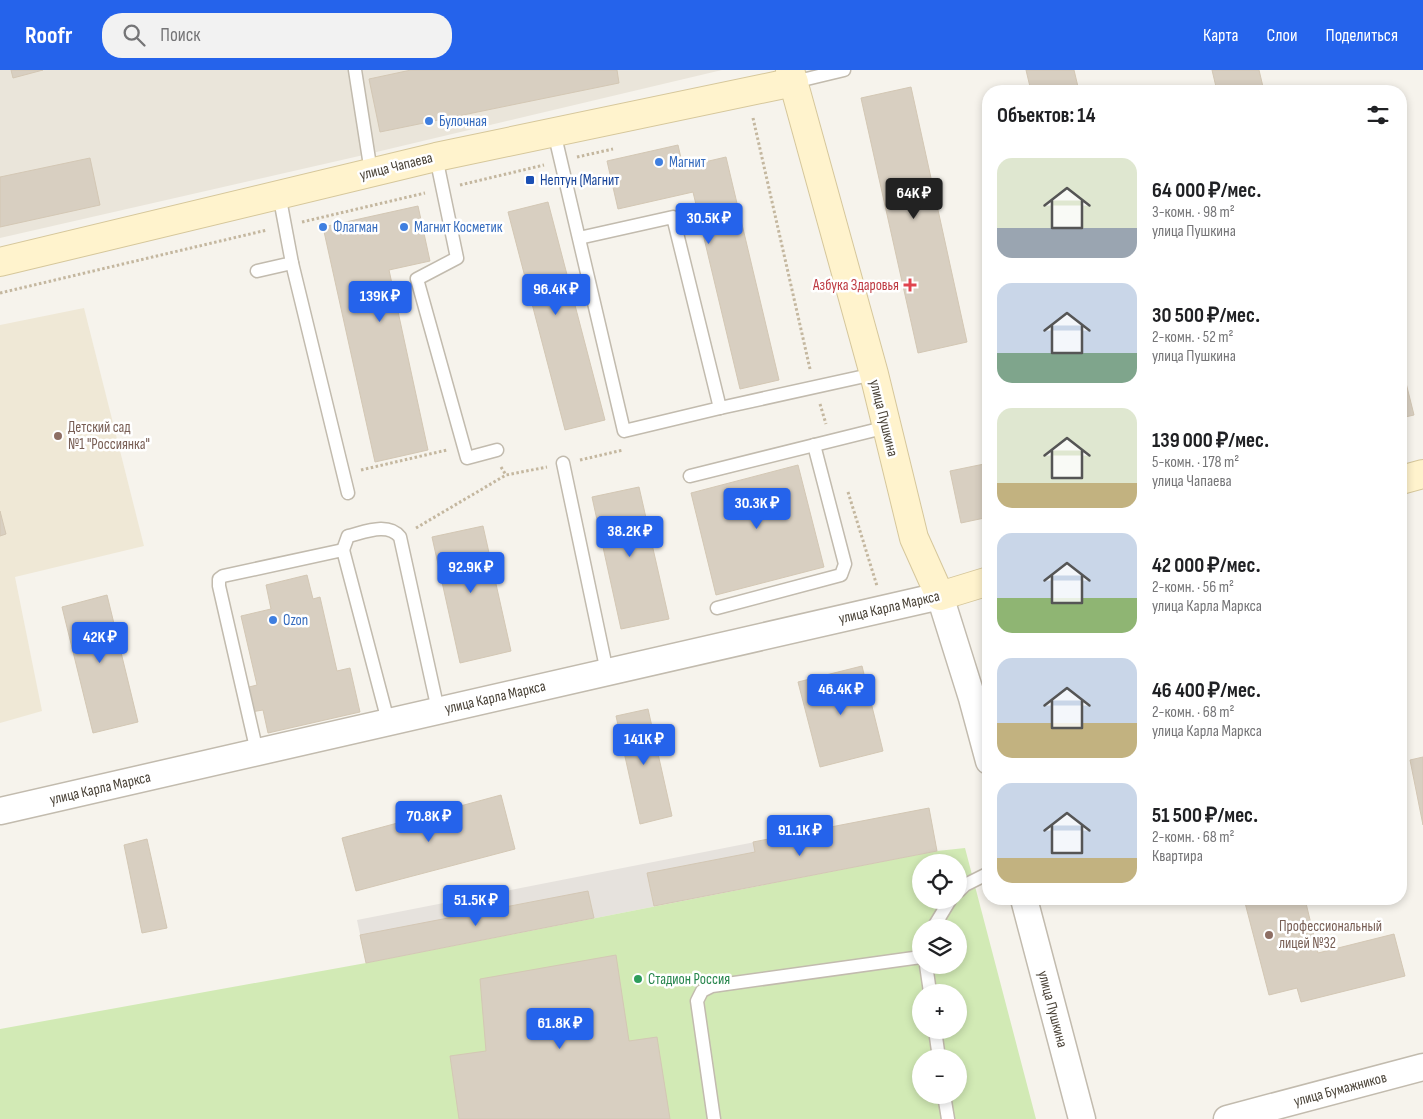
<!DOCTYPE html>
<html lang="ru">
<head>
<meta charset="utf-8">
<style>
	body { margin:0; font-family:"Sofia Sans Condensed",sans-serif; background:#f2f2f2; color:#202124; height:100vh; display:flex; flex-direction:column; font-size:19px; white-space:nowrap }
	* { box-sizing:border-box; margin:0 }
	p { font-size:16px; color:#757577 }
	.icon { flex:none; width:28px; height:28px; fill:none; stroke:currentColor; stroke-width:2; stroke-linecap:round; stroke-linejoin:round }
	.map { position:relative; flex:1; overflow:hidden }
	.details { position:absolute; left:982px; top:15px; width:425px; height:820px; display:flex; flex-direction:column; background:#fff; border-radius:20px; box-shadow:0 2px 8px #0003 }
	.details>* { flex:none }
	.controls { position:absolute; left:912px; top:784px; display:grid; gap:10px }
	.controls a { display:grid; place-items:center; width:55px; height:55px; border-radius:50%; background:#fff; box-shadow:0 2px 8px #0003; font-size:25px }
	.price { position:absolute; translate:-50% -42px; padding:0 11px; border-radius:5px; background:#2563eb; color:#fff; font-size:16px; line-height:32px; filter:drop-shadow(0 1px 2px #0008) }
	.price::after { content:''; position:absolute; left:50%; top:30px; width:15px; height:11px; margin-left:-8px; background:inherit; clip-path:polygon(0 0,100% 0,50% 100%) }
	.price.active { background:#222; color:#fff }
	ul { padding:0; list-style:none }
	li { display:flex; align-items:center; gap:15px; height:125px; padding:0 15px }
	li span { display:grid; place-items:center; flex:none; width:140px; height:100px; border-radius:15px; color:#555 }
	li>.icon { margin-inline-start:auto }
	span .icon { width:60px; height:60px; fill:#fffc; stroke-width:1 }
	li b { font-size:21px }
	h2 { display:flex; justify-content:space-between; align-items:center; height:60px; padding:0 15px; font-size:21px }
	header { display:flex; align-items:center; gap:30px; box-sizing:border-box; height:70px; padding:0 25px; background:#2563eb; color:#fff }
	header strong { font-size:24px }
	nav { display:flex; gap:28px; margin-inline-start:auto; font-size:18px }
	.search { width:350px; height:45px; background:#f2f2f2; display:flex; align-items:center; gap:12px; box-sizing:border-box; padding:0 18px; border-radius:20px; color:#757577; font-size:19px }
	.map>svg:first-child { display:block }
</style>
</head>
<body>
<header>
<strong>Roofr</strong>
<div class="search"><svg class="icon" aria-label="search" viewBox="0 0 24 24"><circle cx="10" cy="10" r="6"/><path d="M15 15l6 6"/></svg>Поиск</div>
<nav><a>Карта</a><a>Слои</a><a>Поделиться</a></nav>
</header>
<div class="map">
<svg width="1423" height="1049" viewBox="0 0 1423 1049">
	<rect width="100%" height="100%" fill="#f6f3ec"/>
	<polygon fill="#eae5da" points="0,0 722,0 368,84 0,168"/>
	<polygon fill="#e6e2dd" points="929,738 937,781 366,893 357,850"/>
	<polygon fill="#efe8d6" points="84,238 144,476 15,507 42,641 0,653 0,255"/>
	<path fill="#d2eab5" fill-rule="evenodd" d="M965 778 1036 1049H0V959L366 893 937 781ZM921 792H959V830H921ZM921 858H959V895H921ZM921 922H959V960H921ZM921 988H959V1025H921Z"/>
	<g fill="#d8cfc1" stroke="#d3c7b4">
		<polygon points="11,0 43,0 13,8"/>
		<polygon points="411,0 617,0 619,13 380,62 369,9"/>
		<polygon points="1026,0 1074,0 1079,21 1031,21"/>
		<polygon points="1212,0 1259,0 1264,21 1217,21"/>
		<polygon points="911,17 967,272 918,283 861,28"/>
		<polygon points="678,75 683,97 726,87 779,310 740,319 693,122 618,139 607,91"/>
		<polygon points="90,88 100,135 0,157 0,107"/>
		<polygon points="548,132 605,350 565,360 508,142"/>
		<polygon points="418,136 430,191 389,200 428,380 375,392 323,157"/>
		<polygon points="1403,301 1414,345 1401,348 1401,302"/>
		<polygon points="989,393 989,447 961,453 950,401"/>
		<polygon points="798,395 824,497 716,525 691,423"/>
		<polygon points="639,417 669,549 621,559 592,427"/>
		<polygon points="0,441 6,464 0,466"/>
		<polygon points="483,456 511,581 460,593 432,467"/>
		<polygon points="307,505 313,529 320,527 337,601 350,598 360,642 268,663 263,640 251,642 245,618 257,615 241,546 271,539 266,515"/>
		<polygon points="107,525 138,652 93,663 62,537"/>
		<polygon points="862,596 883,681 820,697 798,612"/>
		<polygon points="648,639 672,746 640,754 616,646"/>
		<polygon points="1423,687 1423,755 1410,690"/>
		<polygon points="501,725 515,779 356,821 342,768"/>
		<polygon points="929,738 937,781 654,836 647,803 755,782 753,772"/>
		<polygon points="147,769 167,858 142,863 124,775"/>
		<polygon points="588,821 594,848 366,893 360,865"/>
		<polygon points="1244,829 1305,829 1318,883 1394,864 1405,906 1301,932 1297,918 1269,925"/>
		<polygon points="616,885 629,971 657,967 670,1049 459,1049 450,986 486,981 480,909"/>
	</g>
	<g fill="none" stroke-linecap="round" stroke-linejoin="round">
		<g stroke="#c2bbae" stroke-width="15">
			<g id="lane">
				<polyline points="355,0 371,102"/>
				<polyline points="794,12 844,0"/>
				<polyline points="554,62 624,361 720,338 673,147 579,168"/>
				<polyline points="436,87 457,188 417,209 467,388 497,380"/>
				<polyline points="292,193 348,423"/>
				<polyline points="257,201 292,193 279,124"/>
				<polyline points="720,338 874,304"/>
				<polyline points="563,393 607,602"/>
				<polyline points="690,406 887,357"/>
				<path d="M343 480 348 466C365 462 388 452 400 467L438 640"/>
				<polyline points="717,538 841,505 845,494 814,375"/>
				<polyline points="257,682 219,516 219,509 223,506 343,480 388,651"/>
				<polyline points="959,821 965,815 989,803"/>
				<polyline points="933,858 950,830"/>
				<polyline points="926,895 930,922"/>
				<polyline points="935,960 939,988"/>
				<polyline points="944,1025 948,1049"/>
				<polyline points="714,1049 697,931 702,921 712,916 921,887"/>
			</g>
		</g>
		<g stroke="#c2bbae" stroke-width="29">
			<g id="street">
				<polyline points="0,741 940,526 972,628 989,691"/>
				<polyline points="1024,829 1082,1049"/>
				<polyline points="1227,1049 1423,997"/>
			</g>
		</g>
		<g stroke="#d6c79b" stroke-width="30">
			<g id="secondary">
				<polyline points="790,0 874,304 914,468 940,526 989,511"/>
				<polyline points="0,192 436,87 794,12"/>
				<polyline points="1401,410 1423,404"/>
			</g>
		</g>
		<g stroke="#c4b79f" stroke-width="3" stroke-dasharray="2.5 2.5" stroke-linecap="butt">
			<polyline points="753,48 810,299"/>
			<polyline points="577,87 613,79"/>
			<polyline points="460,115 544,95"/>
			<polyline points="302,152 425,123"/>
			<polyline points="0,223 267,160"/>
			<polyline points="820,334 826,354"/>
			<polyline points="580,390 623,380"/>
			<polyline points="501,397 506,405 547,397"/>
			<polyline points="361,400 447,380"/>
			<polyline points="848,422 877,516"/>
			<polyline points="416,458 506,405"/>
		</g>
		<use href="#lane" stroke="#fff" stroke-width="12"/>
		<use href="#street" stroke="#fff" stroke-width="26"/>
		<use href="#secondary" stroke="#fff3cd" stroke-width="28"/>
	</g>
	<g fill="#3f7fe0" stroke="#fff" stroke-width="2">
		<circle cx="429" cy="51" r="5"/>
		<circle cx="659" cy="92" r="5"/>
		<circle cx="323" cy="157" r="5"/>
		<circle cx="404" cy="157" r="5"/>
		<circle cx="273" cy="550" r="5"/>
	</g>
	<rect fill="#1a4fb4" stroke="#fff" stroke-width="2" x="525" y="105" width="10" height="10" rx="2.5"/>
	<path fill="#e0444e" stroke="#fff" stroke-width="2" d="M907.5 207.5h5v5h5v5h-5v5h-5v-5h-5v-5h5z"/>
	<g fill="#8d6e63" stroke="#fff" stroke-width="2">
		<circle cx="58" cy="366" r="5"/>
		<circle cx="1269" cy="865" r="5"/>
	</g>
	<circle fill="#2e9e5b" stroke="#fff" stroke-width="2" cx="638" cy="909" r="5"/>
	<g text-anchor="middle" stroke-width="5" stroke-linejoin="round" paint-order="stroke">
		<g font-size="15" fill="#366cbe" stroke="#fff" text-anchor="start">
			<text x="439" y="56">Булочная</text>
			<text x="669" y="97">Магнит</text>
			<text x="333" y="162">Флагман</text>
			<text x="414" y="162">Магнит Косметик</text>
			<text x="283" y="555">Ozon</text>
		</g>
		<g font-size="15" fill="#4b4439" stroke="#fff">
			<text transform="translate(396 96) rotate(-14)" y="5">улица Чапаева</text>
			<text transform="translate(884 348) rotate(76)" y="5">улица Пушкина</text>
			<text transform="translate(889 537) rotate(-13)" y="5">улица Карла Маркса</text>
			<text transform="translate(495 627) rotate(-13)" y="5">улица Карла Маркса</text>
			<text transform="translate(100 718) rotate(-13)" y="5">улица Карла Маркса</text>
			<text transform="translate(1053 939) rotate(75)" y="5">улица Пушкина</text>
			<text transform="translate(1340 1019) rotate(-15)" y="5">улица Бумажников</text>
		</g>
		<g font-size="15" fill="#164399" stroke="#fff" text-anchor="start">
			<text x="540" y="115">Нептун (Магнит</text>
		</g>
		<g font-size="15" fill="#be3a42" stroke="#fff" text-anchor="end">
			<text x="899" y="220">Азбука Здаровья</text>
		</g>
		<g font-size="15" fill="#785e54" stroke="#fff" text-anchor="start">
			<text x="68" y="362">Детский сад<tspan x="68" dy="17">№1 "Россиянка"</tspan></text>
			<text x="1279" y="861">Профессиональный<tspan x="1279" dy="17">лицей №32</tspan></text>
		</g>
		<g font-size="15" fill="#27864d" stroke="#fff" text-anchor="start">
			<text x="648" y="914">Стадион Россия</text>
		</g>
	</g>
</svg>
<div class="controls">
<a><svg class="icon" aria-label="locate" viewBox="0 0 24 24"><circle cx="12" cy="12" r="6"/><path d="M12 2v4M12 18v4M2 12h4M18 12h4"/></svg></a>
<a><svg class="icon" aria-label="layers" viewBox="0 0 24 24"><path d="M12 4l9 5-9 5-9-5zM3 14l9 5 9-5"/></svg></a>
<a>+</a>
<a>−</a>
</div>
<b class="price active" style="left:914px;top:150px">64K ₽</b>
<b class="price" style="left:709px;top:175px">30.5K ₽</b>
<b class="price" style="left:556px;top:246px">96.4K ₽</b>
<b class="price" style="left:380px;top:253px">139K ₽</b>
<b class="price" style="left:757px;top:460px">30.3K ₽</b>
<b class="price" style="left:630px;top:488px">38.2K ₽</b>
<b class="price" style="left:471px;top:524px">92.9K ₽</b>
<b class="price" style="left:100px;top:594px">42K ₽</b>
<b class="price" style="left:841px;top:646px">46.4K ₽</b>
<b class="price" style="left:644px;top:696px">141K ₽</b>
<b class="price" style="left:429px;top:773px">70.8K ₽</b>
<b class="price" style="left:800px;top:787px">91.1K ₽</b>
<b class="price" style="left:476px;top:857px">51.5K ₽</b>
<b class="price" style="left:560px;top:980px">61.8K ₽</b>
<section class="details">
<h2>Объектов: 14<svg class="icon" aria-label="filters" viewBox="0 0 24 24"><path d="M4 7h16M4 17h16"/><circle cx="9" cy="7" r="2"/><circle cx="15" cy="17" r="2"/></svg></h2>
<ul>
<li><span style="background:linear-gradient(#dfe7d0 70%,#9aa5b1 0)"><svg class="icon" aria-label="home" viewBox="0 0 24 24"><path d="M3 11l9-7 9 7M6 9v11h12V9"/></svg></span><div><b>64 000 ₽/мес.</b><p>3-комн. · 98 m²</p><p>улица Пушкина</p></div></li>
<li><span style="background:linear-gradient(#c9d6e8 70%,#7fa58c 0)"><svg class="icon" aria-label="home" viewBox="0 0 24 24"><path d="M3 11l9-7 9 7M6 9v11h12V9"/></svg></span><div><b>30 500 ₽/мес.</b><p>2-комн. · 52 m²</p><p>улица Пушкина</p></div></li>
<li><span style="background:linear-gradient(#dfe7d0 75%,#c2b280 0)"><svg class="icon" aria-label="home" viewBox="0 0 24 24"><path d="M3 11l9-7 9 7M6 9v11h12V9"/></svg></span><div><b>139 000 ₽/мес.</b><p>5-комн. · 178 m²</p><p>улица Чапаева</p></div></li>
<li><span style="background:linear-gradient(#c9d6e8 65%,#8fb573 0)"><svg class="icon" aria-label="home" viewBox="0 0 24 24"><path d="M3 11l9-7 9 7M6 9v11h12V9"/></svg></span><div><b>42 000 ₽/мес.</b><p>2-комн. · 56 m²</p><p>улица Карла Маркса</p></div></li>
<li><span style="background:linear-gradient(#c9d6e8 65%,#c2b280 0)"><svg class="icon" aria-label="home" viewBox="0 0 24 24"><path d="M3 11l9-7 9 7M6 9v11h12V9"/></svg></span><div><b>46 400 ₽/мес.</b><p>2-комн. · 68 m²</p><p>улица Карла Маркса</p></div></li>
<li><span style="background:linear-gradient(#c9d6e8 75%,#c2b280 0)"><svg class="icon" aria-label="home" viewBox="0 0 24 24"><path d="M3 11l9-7 9 7M6 9v11h12V9"/></svg></span><div><b>51 500 ₽/мес.</b><p>2-комн. · 68 m²</p><p>Квартира</p></div></li>
</ul>
</section>
</div>
</body>
</html>
